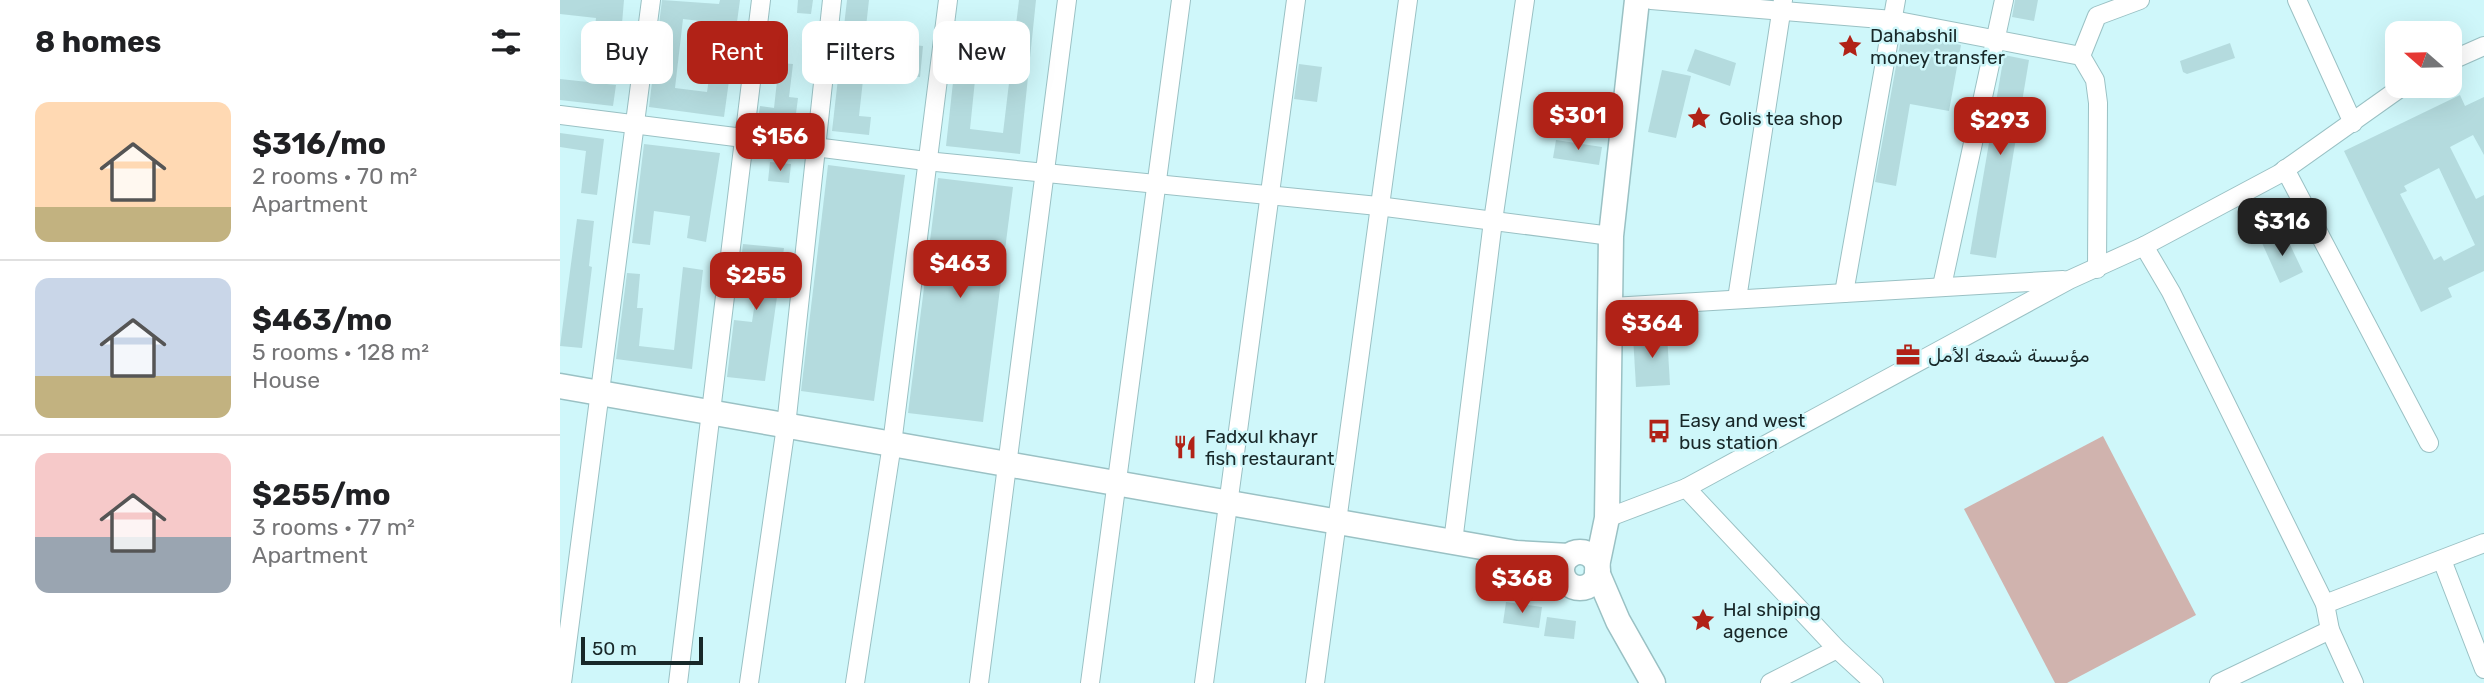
<!DOCTYPE html>
<html lang="en">
<head>
<meta charset="utf-8">
<style>
	body { margin:0; font-family:Rubik,Cairo,sans-serif; background:#f2f2f2; color:#202124; height:100vh; display:flex; flex-direction:column; font-size:26px; white-space:nowrap }
	* { box-sizing:border-box; margin:0 }
	p { font-size:23px; color:#757577 }
	.icon { flex:none; width:38px; height:38px; fill:none; stroke:currentColor; stroke-width:2; stroke-linecap:round; stroke-linejoin:round }
	.map { position:relative; flex:1; overflow:hidden }
	.panel { display:flex; flex-direction:column; background:#fff; width:560px }
	.panel>* { flex:none }
	.hud { position:absolute; left:21px; top:21px; width:665px; height:63px; display:flex; gap:14px }
	.needle { width:46px; rotate:290deg }
	.controls { position:absolute; left:1825px; top:21px; display:grid; gap:14px }
	.controls a { display:grid; place-items:center; width:77px; height:77px; border-radius:14px; background:#fff; box-shadow:0 7px 28px #0002; font-size:35px }
	.scale { position:absolute; left:21px; bottom:18px; width:122px; box-sizing:border-box; padding-left:7px; border:4px solid #182728; border-top:0; font-size:19px; line-height:24px; white-space:nowrap; color:#182728; -webkit-text-stroke:5px #cff7fa; paint-order:stroke }
	.price { position:absolute; translate:-50% -60px; padding:0 16px; border-radius:14px; background:#b12217; color:#fff; font-size:23px; line-height:46px; filter:drop-shadow(0 2px 4px #0008) }
	.price::after { content:''; position:absolute; left:50%; top:42px; width:21px; height:16px; margin-left:-10px; background:inherit; clip-path:polygon(0 0,100% 0,50% 100%) }
	.price.active { background:#222; color:#fff }
	ul { padding:0; list-style:none }
	li { display:flex; align-items:center; gap:21px; height:175px; padding:0 35px }
	li+li { border-top:2px solid #e0e0e0 }
	li span { display:grid; place-items:center; flex:none; width:196px; height:140px; border-radius:14px; color:#555 }
	li>.icon { margin-inline-start:auto }
	span .icon { width:84px; height:84px; fill:#fffc; stroke-width:1 }
	li b { font-size:30px }
	h2 { display:flex; justify-content:space-between; align-items:center; height:84px; padding:0 35px; font-size:30px }
	.pill { padding:0 24px; border-radius:14px; background:#fff; box-shadow:0 7px 28px #0002; font-size:24px; line-height:63px }
	.pill.active { background:#b12217; color:#fff }
	main { display:flex; flex:1; min-height:0 }
	.map>svg:first-child { display:block }
</style>
</head>
<body>
<main>
<section class="panel">
<h2>8 homes<svg class="icon" aria-label="filters" viewBox="0 0 24 24"><path d="M4 7h16M4 17h16"/><circle cx="9" cy="7" r="2"/><circle cx="15" cy="17" r="2"/></svg></h2>
<ul>
<li><span style="background:linear-gradient(#ffd9b3 75%,#c2b280 0)"><svg class="icon" aria-label="home" viewBox="0 0 24 24"><path d="M3 11l9-7 9 7M6 9v11h12V9"/></svg></span><div><b>$316/mo</b><p>2 rooms · 70 m²</p><p>Apartment</p></div></li>
<li><span style="background:linear-gradient(#c9d6e8 70%,#c2b280 0)"><svg class="icon" aria-label="home" viewBox="0 0 24 24"><path d="M3 11l9-7 9 7M6 9v11h12V9"/></svg></span><div><b>$463/mo</b><p>5 rooms · 128 m²</p><p>House</p></div></li>
<li><span style="background:linear-gradient(#f6c9c9 60%,#9aa5b1 0)"><svg class="icon" aria-label="home" viewBox="0 0 24 24"><path d="M3 11l9-7 9 7M6 9v11h12V9"/></svg></span><div><b>$255/mo</b><p>3 rooms · 77 m²</p><p>Apartment</p></div></li>
</ul>
</section>
<div class="map">
<svg width="1924" height="683" viewBox="0 0 1924 683">
	<rect width="100%" height="100%" fill="#cff7fa"/>
	<polygon fill="#d0b3ae" points="1543,436 1636,615 1507,683 1495,683 1404,509"/>
	<g fill="#b4dbde" fill-rule="evenodd">
		<polygon points="0,0 64,0 60,47 33,45 36,18 0,14"/>
		<path d="M102 0 159 4 160 0H180L164 117 89 107ZM123 19 157 23 147 92 115 88Z"/>
		<polygon points="238,0 253,0 251,14 237,13"/>
		<polygon points="287,0 309,0 305,36 323,37 322,42 363,46 360,77 304,71 299,116 311,117 309,135 272,131"/>
		<polygon points="459,0 476,0 460,154 386,146 399,28 420,31 410,129 443,133"/>
		<polygon points="1455,0 1478,0 1474,21 1452,17"/>
		<polygon points="1342,33 1401,45 1389,111 1350,104 1336,186 1315,182"/>
		<polygon points="1670,43 1675,58 1627,74 1623,72 1620,61"/>
		<polygon points="1135,49 1176,63 1170,86 1127,71"/>
		<polygon points="1444,55 1469,60 1436,258 1410,254"/>
		<polygon points="219,63 233,64 229,97 238,98 234,129 197,124 200,106 214,108"/>
		<polygon points="739,64 762,67 757,102 734,99"/>
		<polygon points="1102,70 1131,76 1116,138 1088,132"/>
		<polygon points="0,79 56,85 53,106 0,100"/>
		<path d="M1900 95 1905 106 1924 97V155L1913 135 1890 147 1916 199 1924 195V271L1888 288 1892 297 1861 312 1784 151ZM1879 168 1915 245 1884 261 1881 256 1874 260 1840 194 1847 191 1844 186Z"/>
		<polygon points="0,133 44,139 37,195 21,193 26,151 0,147"/>
		<polygon points="996,140 1042,147 1039,165 993,158"/>
		<polygon points="84,144 160,153 146,242 127,238 130,216 94,211 90,245 72,243"/>
		<polygon points="210,162 231,164 229,183 208,181"/>
		<polygon points="268,165 345,175 314,401 241,391"/>
		<polygon points="378,178 453,187 423,422 348,413"/>
		<polygon points="17,219 34,221 29,266 32,267 22,348 0,346"/>
		<polygon points="1724,232 1743,272 1720,283 1702,243"/>
		<polygon points="183,244 224,248 205,381 167,377 174,320 192,322 196,295 177,292"/>
		<polygon points="123,267 143,270 132,369 56,359 67,273 80,274 77,308 83,308 79,346 114,350"/>
		<polygon points="1107,334 1110,385 1076,387 1073,336"/>
		<polygon points="946,602 982,607 979,628 943,623"/>
		<polygon points="987,617 1016,621 1014,639 984,636"/>
	</g>
	<g fill="none" stroke-linecap="round" stroke-linejoin="round">
		<g stroke="#9ac1c4" stroke-width="20">
			<g id="street">
				<polyline points="1091,0 1333,20 1521,56 1535,80 1538,103 1537,269"/>
				<polyline points="1737,0 1793,123"/>
				<polyline points="1521,56 1537,16 1580,0"/>
				<polyline points="1890,61 1924,46"/>
				<polyline points="0,115 366,161 818,206 1051,236"/>
				<polyline points="1725,169 1869,443"/>
				<polyline points="1584,246 1611,292 1765,604 1770,630 1794,683"/>
				<polyline points="1382,286 1444,0"/>
				<polyline points="1284,293 1336,0"/>
				<polyline points="1177,299 1223,0"/>
				<polyline points="1052,307 1503,280"/>
				<polyline points="1126,488 1277,649 1314,683"/>
				<polyline points="1047,518 1126,488 1509,280 1584,246 1719,174 1843,86"/>
				<polyline points="893,542 933,221 965,0"/>
				<polyline points="1882,560 1924,669"/>
				<polyline points="1765,604 1924,543"/>
				<polyline points="2,683 91,0"/>
				<polyline points="118,683 201,0"/>
				<polyline points="189,683 226,426 272,0"/>
				<polyline points="295,683 332,444 388,0"/>
				<polyline points="419,683 507,0"/>
				<polyline points="530,683 621,0"/>
				<polyline points="644,683 736,0"/>
				<polyline points="755,683 848,0"/>
				<polyline points="1210,683 1277,649"/>
				<polyline points="1659,683 1770,630"/>
			</g>
		</g>
		<g stroke="#9ac1c4" stroke-width="27">
			<g id="secondary">
				<polyline points="0,386 956,553 1009,556"/>
				<circle cx="1020" cy="570" r="18"/>
				<polyline points="1037,566 1047,518 1051,236 1077,0"/>
				<polyline points="1037,572 1058,621 1093,683"/>
			</g>
		</g>
		<use href="#street" stroke="#fff" stroke-width="18"/>
		<use href="#secondary" stroke="#fff" stroke-width="24"/>
	</g>
	<defs>
		<g id="sight-bare" transform="scale(1.89)"><path d="M0-6L1.8-2.2L6-1.7L2.9 1.2L3.7 5.4L0 3.3L-3.7 5.4L-2.9 1.2L-6-1.7L-1.8-2.2Z" fill="#b12217" stroke="#cff7fa" stroke-width="2.5" paint-order="stroke"/></g>
		<g id="office-bare" transform="scale(1.89)"><path d="M-6-3h4V-5.5h4V-3h4V5H-6ZM-1-4.5V-3h2v-1.5ZM-6 0V1H6V0Z" fill="#b12217" stroke="#cff7fa" stroke-width="2.5" paint-order="stroke"/></g>
		<g id="bus-bare" transform="scale(1.89)"><path d="M-5-6H5V4H4V6H2V4H-2V6H-4V4H-5ZM-3.5-4V0h7V-4ZM-3.5 1.2v1.5H-2V1.2ZM2 1.2v1.5H3.5V1.2Z" fill="#b12217" stroke="#cff7fa" stroke-width="2.5" paint-order="stroke"/></g>
		<g id="restaurant-bare" transform="scale(1.89)"><path d="M-5-6h1v4h1v-4h1v4h1v-4h1v5L-1.5 .5V6h-2V.5L-5-1ZM5-6V6H3V1.5H1.5Q1.5-4 5-6Z" fill="#b12217" stroke="#cff7fa" stroke-width="2.5" paint-order="stroke"/></g>
	</defs>
	<g fill-rule="evenodd">
		<use href="#sight-bare" x="1290" y="46"/>
		<use href="#sight-bare" x="1139" y="118"/>
		<use href="#office-bare" x="1348" y="355"/>
		<use href="#bus-bare" x="1099" y="431"/>
		<use href="#restaurant-bare" x="625" y="447"/>
		<use href="#sight-bare" x="1143" y="620"/>
	</g>
	<g text-anchor="middle" stroke-width="5" stroke-linejoin="round" paint-order="stroke">
		<g font-size="19" fill="#182728" stroke="#cff7fa" text-anchor="start">
			<text x="1310" y="42">Dahabshil<tspan x="1310" dy="22">money transfer</tspan></text>
			<text x="1159" y="125">Golis tea shop</text>
			<text x="1368" y="362">مؤسسة شمعة الأمل</text>
			<text x="1119" y="427">Easy and west<tspan x="1119" dy="22">bus station</tspan></text>
			<text x="645" y="443">Fadxul khayr<tspan x="645" dy="22">fish restaurant</tspan></text>
			<text x="1163" y="616">Hal shiping<tspan x="1163" dy="22">agence</tspan></text>
		</g>
	</g>
</svg>
<div class="controls">
<a><svg class="needle" viewBox="-14 -14 28 28"><path d="M0-13l5 13h-10z" fill="#e53935"/><path d="M0 13l5-13h-10z" fill="#757577"/></svg></a>
</div>
<div class="scale">50 m</div>
<b class="price" style="left:1018px;top:152px">$301</b>
<b class="price" style="left:1440px;top:157px">$293</b>
<b class="price" style="left:220px;top:173px">$156</b>
<b class="price active" style="left:1722px;top:258px">$316</b>
<b class="price" style="left:400px;top:300px">$463</b>
<b class="price" style="left:196px;top:312px">$255</b>
<b class="price" style="left:1092px;top:360px">$364</b>
<b class="price" style="left:962px;top:615px">$368</b>
<div class="hud">
<a class="pill">Buy</a>
<a class="pill active">Rent</a>
<a class="pill">Filters</a>
<a class="pill">New</a>
</div>
</div>
</main>
</body>
</html>
